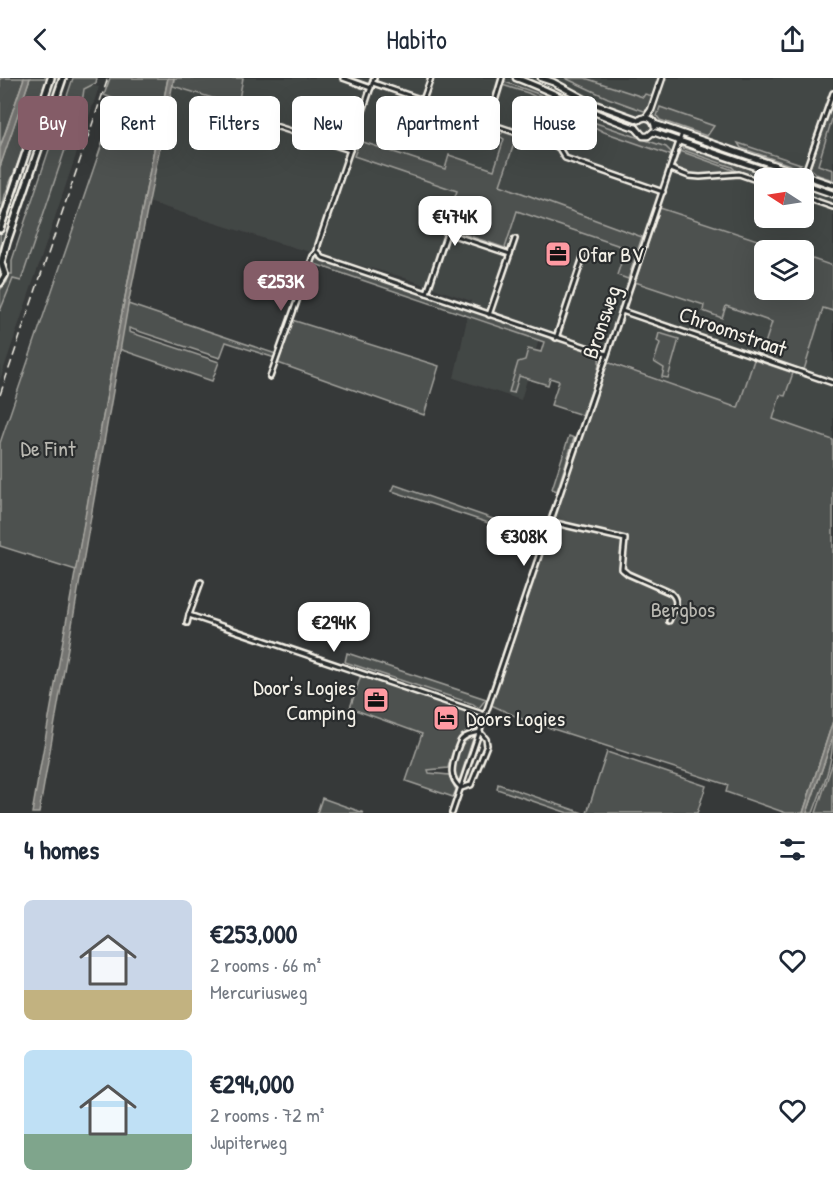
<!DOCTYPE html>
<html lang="en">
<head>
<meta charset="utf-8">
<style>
	body { margin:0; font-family:"Patrick Hand",sans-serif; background:#f6f6f7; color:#1f2937; height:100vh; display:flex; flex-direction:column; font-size:22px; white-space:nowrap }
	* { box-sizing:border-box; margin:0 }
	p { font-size:20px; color:#747a83 }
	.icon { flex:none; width:33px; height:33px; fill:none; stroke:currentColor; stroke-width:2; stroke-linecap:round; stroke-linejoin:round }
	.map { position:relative; height:735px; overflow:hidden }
	.details { display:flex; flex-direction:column; background:#fff; flex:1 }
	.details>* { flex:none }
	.guide { position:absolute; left:18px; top:18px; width:798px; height:54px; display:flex; gap:12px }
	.needle { width:39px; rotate:282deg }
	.fabs { position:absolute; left:754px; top:90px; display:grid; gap:12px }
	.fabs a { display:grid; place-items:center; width:60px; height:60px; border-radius:9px; background:#fff; box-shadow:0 6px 24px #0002; font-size:30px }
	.price { position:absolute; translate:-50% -51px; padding:0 14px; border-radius:12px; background:#fff; color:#222; font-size:20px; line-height:39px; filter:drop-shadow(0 2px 3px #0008) }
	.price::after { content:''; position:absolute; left:50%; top:36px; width:18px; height:14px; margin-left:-9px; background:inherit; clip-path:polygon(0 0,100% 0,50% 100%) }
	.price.current { background:#845c67; color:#fff }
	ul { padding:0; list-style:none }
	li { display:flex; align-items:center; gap:18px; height:150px; padding:0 24px }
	li span { display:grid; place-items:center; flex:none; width:168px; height:120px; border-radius:9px; color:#555 }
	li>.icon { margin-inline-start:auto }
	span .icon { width:72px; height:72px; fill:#fffc; stroke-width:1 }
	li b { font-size:26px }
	h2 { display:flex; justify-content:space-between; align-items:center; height:72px; padding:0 24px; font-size:26px }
	.tag { padding:0 21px; border-radius:9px; background:#fff; box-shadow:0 6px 24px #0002; font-size:21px; line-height:54px }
	.tag.current { background:#845c67; color:#fff }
	header { display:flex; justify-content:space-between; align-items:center; height:78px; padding:0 24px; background:#fff; font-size:27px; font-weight:600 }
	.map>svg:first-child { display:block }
</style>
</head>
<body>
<header><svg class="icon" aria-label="back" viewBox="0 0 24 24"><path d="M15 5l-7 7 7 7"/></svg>Habito<svg class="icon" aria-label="share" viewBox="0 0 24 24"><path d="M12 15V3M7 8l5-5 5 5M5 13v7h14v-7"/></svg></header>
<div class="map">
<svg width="833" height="735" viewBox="0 0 833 735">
	<rect width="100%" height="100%" fill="#363939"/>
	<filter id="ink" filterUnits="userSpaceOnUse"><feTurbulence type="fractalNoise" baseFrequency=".0167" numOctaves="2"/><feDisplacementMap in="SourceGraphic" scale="12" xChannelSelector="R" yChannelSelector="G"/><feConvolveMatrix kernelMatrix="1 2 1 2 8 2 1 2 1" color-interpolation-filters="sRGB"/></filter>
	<g filter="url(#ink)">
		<g fill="#434645" fill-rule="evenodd">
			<path d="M243 0H833V364L540 258 521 322 454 300 471 223 399 198 278 165 148 124 173 8 232 26ZM765 100H804V140H765ZM765 172H804V212H765Z"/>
			<polygon points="86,6 99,9 0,302 0,222 13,201 21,202"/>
		</g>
		<g fill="#4e514f" stroke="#a1a19c" stroke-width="1.5">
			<polygon points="0,0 24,0 0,69"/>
			<polygon points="30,0 47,0 26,65 5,117 0,141 0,88"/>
			<polygon points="54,0 59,0 0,173 0,157"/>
			<polygon points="73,0 97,0 96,5 84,11 83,18 21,203 13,201 0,233 0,212 7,204 9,196 12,196 12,182"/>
			<polygon points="110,0 168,0 118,255 76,492 0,468 0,365 117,22 104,17"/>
			<polygon points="174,0 243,0 239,21 232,26 173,8"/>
			<polygon points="565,0 585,0 643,19 645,16 653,18 648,31 644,33 608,20"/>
			<polygon points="505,4 536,15 593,44 666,69 671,74 670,77 604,54 528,15 502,7"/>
			<polygon points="833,20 833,38 818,87 833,92 833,102 818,97 810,90"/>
			<polygon points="660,29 714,48 707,58 660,42 657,38"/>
			<polygon points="503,54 531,63 531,70 514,66 500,107 642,159 628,201 617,197 626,170 517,133 505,170 444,149 457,113 354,78 360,63 445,91 449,77 494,92 504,61 499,58"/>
			<polygon points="738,65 801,86 796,89 741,70"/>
			<polygon points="682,69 695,73 777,100 765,100 765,103 737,94 732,89 683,72"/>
			<path d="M680 73 733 92V94C715 95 688 102 674 88Z"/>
			<polygon points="660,130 788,172 765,172 765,212 804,212 804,178 833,188 833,233 823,230 804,292 761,278 772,244 726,228 722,240 703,233 704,227 635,204"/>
			<path d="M315 180 598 275C604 287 587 324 582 337L551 327 559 303 550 300 548 307 519 298 514 315 509 314 518 284 525 282 528 271 541 274 544 264 312 185Z"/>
			<polygon points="128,226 276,276 275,280 226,264 220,280 129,250 129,254 219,284 212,303 119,271"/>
			<polygon points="292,242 439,288 424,337 278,285"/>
			<polygon points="659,255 679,261 668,300 662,299 664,290 654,284 660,265 657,263"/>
			<polygon points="754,282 793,295 785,318 780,317 773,341 833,362 833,643 803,735 786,735 726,714 728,707 522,641 489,626 607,284 738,330"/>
			<polygon points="569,358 574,360 557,413 552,411"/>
			<polygon points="395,407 536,456 534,460 392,413"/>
			<polygon points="347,575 486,621 479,630 473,626 345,584"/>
			<path d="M361 597 478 636 480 640 476 651C457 659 452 671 448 690L428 692 429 695 449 697 456 712 453 719 406 703 422 656 350 630Z"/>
			<path d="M474 658 458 706C449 689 456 665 474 658Z"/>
			<path d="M833 659C833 686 822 710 813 735H807Z"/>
			<polygon points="607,674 706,708 697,735 587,735"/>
			<polygon points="833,684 833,735 816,735"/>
			<polygon points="498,706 583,735 568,735 497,711"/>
			<polygon points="322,720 364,735 317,735"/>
		</g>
		<g fill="#757572" stroke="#a8a7a1" stroke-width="1.5">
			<polygon points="24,0 30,0 0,89 0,70"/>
			<polygon points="168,0 174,0 129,222 39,735 32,735 118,255"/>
			<polygon points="833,643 833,659 807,735 803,735"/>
		</g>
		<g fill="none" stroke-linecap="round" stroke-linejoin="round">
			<g stroke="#f4f1e8" stroke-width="8">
				<g id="minor">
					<polyline points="343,0 371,10"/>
					<polyline points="374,0 318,167 317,174 323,180 607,276"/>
					<polyline points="502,0 490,40 494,47 554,67 559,70 565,80 663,114"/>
					<polyline points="373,5 423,22 431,0"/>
					<polyline points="250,40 350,72"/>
					<polyline points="671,91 689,98 700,99 739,96 765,105"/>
					<polyline points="803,100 833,15"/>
					<polyline points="804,119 833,129"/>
					<polyline points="427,215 447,155 510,176"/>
					<polyline points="622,233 833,305"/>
					<polyline points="489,237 515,161"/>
					<polyline points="556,260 584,176"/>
					<polyline points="270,299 313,178 317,174"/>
					<path d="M551 444 625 461 622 491 628 496 671 515C681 524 673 532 669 543"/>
					<polyline points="201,504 189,537 485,637"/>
					<polyline points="187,545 189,537"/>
					<path d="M480 654 486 661 487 667 471 707 461 710C448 699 452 688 456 674 458 670 459 664 462 661 467 656 474 655 480 654Z"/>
					<polyline points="452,735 682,55"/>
				</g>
			</g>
			<g stroke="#f4f1e8" stroke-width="9">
				<polyline id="tertiary" points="646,39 651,32 662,0"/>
			</g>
			<g stroke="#f4f1e8" stroke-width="9">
				<g id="secondary">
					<path d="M516 0C557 15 594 37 636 50"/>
					<polyline points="541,0 553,4 592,25 639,42"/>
					<path d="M639 42C646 37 654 40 655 49"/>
					<polyline points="655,46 833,107"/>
					<polyline points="636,50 643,58 648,58 653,54"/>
					<polyline points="653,54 788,100"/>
					<polyline points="804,106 833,116"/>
				</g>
			</g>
			<g stroke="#f4f1e8" stroke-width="10">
				<g id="primary">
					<polyline points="0,151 51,0"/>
					<polyline points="0,205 5,197 1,185 7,164 63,0"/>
				</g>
			</g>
			<use href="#minor" stroke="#2a2d2e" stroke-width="3"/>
			<use href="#tertiary" stroke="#2a2d2e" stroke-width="4.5"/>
			<use href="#secondary" stroke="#2a2d2e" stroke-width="4.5"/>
			<use href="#primary" stroke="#2a2d2e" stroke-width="5"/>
			<polyline stroke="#f4f1e8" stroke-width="1.5" stroke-dasharray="9 4.5" stroke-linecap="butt" points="0,317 108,0"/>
		</g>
	</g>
	<defs>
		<g id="office-square" transform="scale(1.35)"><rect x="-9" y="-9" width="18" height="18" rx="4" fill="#ff9aa2" stroke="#2a2d2e"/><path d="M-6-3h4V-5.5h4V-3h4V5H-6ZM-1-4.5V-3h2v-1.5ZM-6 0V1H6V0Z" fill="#111"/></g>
		<g id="hotel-square" transform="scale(1.35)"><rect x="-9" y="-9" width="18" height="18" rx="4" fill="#ff9aa2" stroke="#2a2d2e"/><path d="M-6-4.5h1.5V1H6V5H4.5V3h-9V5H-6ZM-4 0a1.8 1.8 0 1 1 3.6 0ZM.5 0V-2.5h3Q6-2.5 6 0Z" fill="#111"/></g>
	</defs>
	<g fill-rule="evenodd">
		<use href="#office-square" x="558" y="176"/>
		<use href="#office-square" x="376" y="622"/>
		<use href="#hotel-square" x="446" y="640"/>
	</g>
	<g text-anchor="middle" stroke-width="4.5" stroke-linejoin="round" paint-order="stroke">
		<g font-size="22" fill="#f4f1e8" stroke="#2a2d2e" text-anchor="start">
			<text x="578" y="184">Ofar BV</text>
			<text x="356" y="617" text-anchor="end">Door's Logies<tspan x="356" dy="25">Camping</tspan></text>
			<text x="466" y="648">Doors Logies</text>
		</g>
		<g font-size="22" fill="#f4f1e8" stroke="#2a2d2e">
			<text transform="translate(601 244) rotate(-71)" y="8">Bronsweg</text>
			<text transform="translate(733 253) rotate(19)" y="8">Chroomstraat</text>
		</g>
		<g font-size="22" fill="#bab9b2" stroke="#2a2d2e">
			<text x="48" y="378">De Fint</text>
			<text x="683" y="539">Bergbos</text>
		</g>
	</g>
</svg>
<div class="fabs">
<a><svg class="needle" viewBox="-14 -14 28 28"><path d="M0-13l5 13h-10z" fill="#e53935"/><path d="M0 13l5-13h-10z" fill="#747a83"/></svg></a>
<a><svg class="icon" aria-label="layers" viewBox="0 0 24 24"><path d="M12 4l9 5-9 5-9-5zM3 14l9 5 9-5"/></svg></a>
</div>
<b class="price" style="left:455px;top:169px">€474K</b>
<b class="price current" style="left:281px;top:234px">€253K</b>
<b class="price" style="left:524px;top:489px">€308K</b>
<b class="price" style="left:334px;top:575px">€294K</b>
<div class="guide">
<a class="tag current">Buy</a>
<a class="tag">Rent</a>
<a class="tag">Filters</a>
<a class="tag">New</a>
<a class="tag">Apartment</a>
<a class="tag">House</a>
</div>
</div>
<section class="details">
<h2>4 homes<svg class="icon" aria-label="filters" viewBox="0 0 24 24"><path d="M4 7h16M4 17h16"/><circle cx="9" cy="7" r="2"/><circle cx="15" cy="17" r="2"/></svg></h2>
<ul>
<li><span style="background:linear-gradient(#c9d6e8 75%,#c2b280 0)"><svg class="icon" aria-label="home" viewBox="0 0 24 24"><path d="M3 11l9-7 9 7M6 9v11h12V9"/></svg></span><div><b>€253,000</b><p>2 rooms · 66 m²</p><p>Mercuriusweg</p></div><svg class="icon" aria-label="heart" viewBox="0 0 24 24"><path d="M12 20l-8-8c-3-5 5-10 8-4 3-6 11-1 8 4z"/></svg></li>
<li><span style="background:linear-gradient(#bfe0f5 70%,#7fa58c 0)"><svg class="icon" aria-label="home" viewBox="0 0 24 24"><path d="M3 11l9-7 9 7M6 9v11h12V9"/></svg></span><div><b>€294,000</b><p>2 rooms · 72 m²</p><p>Jupiterweg</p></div><svg class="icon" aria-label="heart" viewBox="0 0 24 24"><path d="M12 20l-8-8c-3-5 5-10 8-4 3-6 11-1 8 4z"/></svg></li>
</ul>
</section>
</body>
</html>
